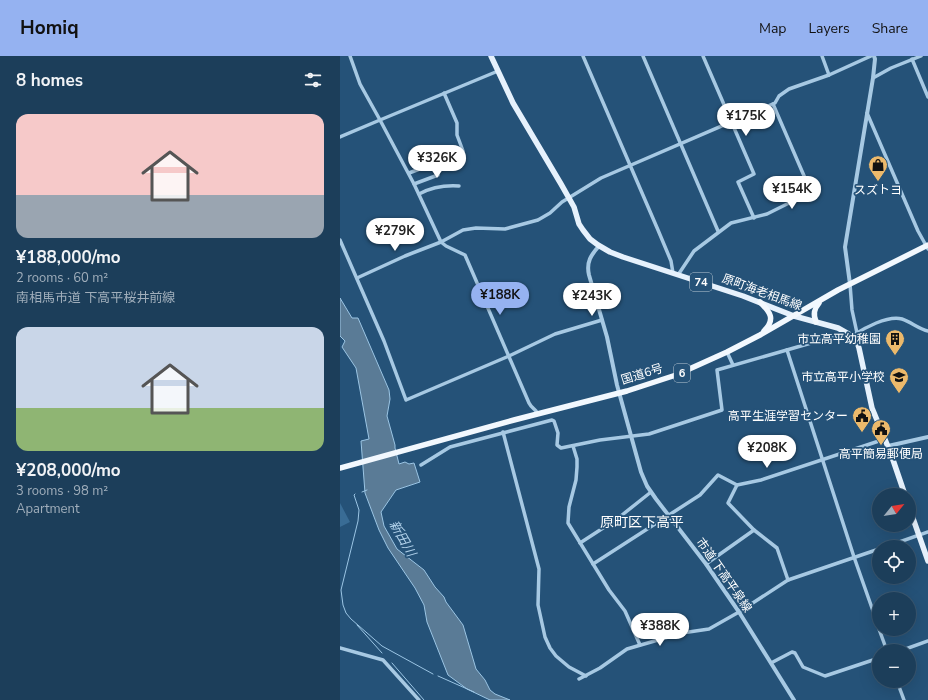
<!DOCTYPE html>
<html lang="en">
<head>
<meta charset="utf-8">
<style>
	body { margin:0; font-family:"Nunito Sans","Noto Sans JP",sans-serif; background:#294963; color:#f1f3f6; height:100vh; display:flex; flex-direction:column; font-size:15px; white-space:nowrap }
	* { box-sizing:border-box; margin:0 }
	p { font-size:13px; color:#a0aebb }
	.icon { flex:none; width:22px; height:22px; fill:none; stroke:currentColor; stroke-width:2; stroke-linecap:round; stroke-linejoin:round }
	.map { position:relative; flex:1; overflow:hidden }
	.side { display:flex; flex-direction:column; background:#1c3e5a; width:340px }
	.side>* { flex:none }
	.needle { width:26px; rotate:60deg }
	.buttons { position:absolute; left:532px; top:432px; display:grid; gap:8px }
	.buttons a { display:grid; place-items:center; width:44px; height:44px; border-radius:50%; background:#1c3e5a; box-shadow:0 4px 16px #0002,0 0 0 1px #3a5770; font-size:20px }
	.price { position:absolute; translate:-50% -34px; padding:0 9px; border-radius:14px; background:#fff; color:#222; font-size:13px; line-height:26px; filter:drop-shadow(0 1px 2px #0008) }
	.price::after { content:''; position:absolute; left:50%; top:24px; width:12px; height:9px; margin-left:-6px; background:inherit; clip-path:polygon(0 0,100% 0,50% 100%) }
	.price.current { background:#95b2f1; color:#111 }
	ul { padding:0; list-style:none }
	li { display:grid; align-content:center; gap:8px; height:212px; padding:0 16px }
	li span { display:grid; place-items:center; height:124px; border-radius:12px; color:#555 }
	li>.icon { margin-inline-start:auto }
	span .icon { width:72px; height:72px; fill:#fffc; stroke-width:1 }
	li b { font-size:17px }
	h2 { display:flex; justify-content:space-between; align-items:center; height:48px; padding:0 16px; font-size:17px }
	header { display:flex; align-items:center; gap:24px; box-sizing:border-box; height:56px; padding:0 20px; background:#95b2f1; color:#111 }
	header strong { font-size:19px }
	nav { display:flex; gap:22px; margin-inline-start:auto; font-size:14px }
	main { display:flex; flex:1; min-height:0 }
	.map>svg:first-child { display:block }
</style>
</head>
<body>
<header>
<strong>Homiq</strong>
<nav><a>Map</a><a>Layers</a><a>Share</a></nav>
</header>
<main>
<section class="side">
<h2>8 homes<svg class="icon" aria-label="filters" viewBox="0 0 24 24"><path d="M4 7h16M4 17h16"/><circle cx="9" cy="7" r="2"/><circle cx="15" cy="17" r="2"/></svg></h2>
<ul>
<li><span style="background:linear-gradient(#f6c9c9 65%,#9aa5b1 0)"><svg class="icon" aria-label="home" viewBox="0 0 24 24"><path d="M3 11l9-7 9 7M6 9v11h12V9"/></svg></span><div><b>¥188,000/mo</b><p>2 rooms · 60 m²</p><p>南相馬市道 下高平桜井前線</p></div></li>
<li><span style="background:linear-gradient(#c9d6e8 65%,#8fb573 0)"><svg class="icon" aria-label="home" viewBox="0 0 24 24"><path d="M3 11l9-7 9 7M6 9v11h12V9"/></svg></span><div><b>¥208,000/mo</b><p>3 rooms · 98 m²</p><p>Apartment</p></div></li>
</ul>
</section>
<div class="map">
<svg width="588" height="644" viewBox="0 0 588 644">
	<rect width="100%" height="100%" fill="#255278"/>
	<polygon fill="#396c95" points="0,447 10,466 0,471"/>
	<polygon fill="#5a7b96" stroke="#9bc5e4" points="0,242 12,262 18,262 49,334 50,343 47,360 55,389 55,392 59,408 65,406 69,408 74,407 80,426 56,434 41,456 44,470 57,493 84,514 95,531 104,541 106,546 123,569 136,613 145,624 150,634 155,638 170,644 150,644 127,633 108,619 87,566 84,549 75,532 48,492 39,474 25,437 21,385 29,383 16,312 2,291 5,285 0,280"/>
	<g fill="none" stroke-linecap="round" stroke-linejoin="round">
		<g stroke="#9bc5e4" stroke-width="1">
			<polyline points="22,436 27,434"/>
			<polyline points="15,438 14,439 19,454 18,465 1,534 3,549 6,557 11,563 42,590 93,618"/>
			<polyline points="17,569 42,597"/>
			<polyline points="52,607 84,644"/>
			<polyline points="98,620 134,636"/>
		</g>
		<g stroke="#a7c9e3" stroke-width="3.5">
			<polyline points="10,0 20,28 40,64 158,15"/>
			<polyline points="243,0 318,174 331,205 333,217"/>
			<polyline points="303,0 378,175"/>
			<polyline points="363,0 414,118 398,126 414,162"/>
			<polyline points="482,0 489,19"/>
			<polyline points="572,3 588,41"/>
			<polyline points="533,22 551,12 581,0"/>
			<polyline points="527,57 578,175 588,193"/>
			<polyline points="0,81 40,64 74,128 101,186 106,190 125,199 189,347 191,350 196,355"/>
			<polyline points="69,117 101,105 116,97 123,95 117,79 117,67 104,37"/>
			<polyline points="74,128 98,119"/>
			<path d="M79 138C92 131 104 129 119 130"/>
			<polyline points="0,184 44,285 66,344 169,300 215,278 262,264"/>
			<polyline points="338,219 354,195 391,167 427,158 471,136 433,48"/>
			<polyline points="17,222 65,200 101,186 123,174 136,172 165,173 198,164 210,157 222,146 261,122 435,47 439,40 449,33 489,19 531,0"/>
			<polyline points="510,228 512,254 517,277"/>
			<path d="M512 280C524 272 548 259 562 263 571 266 579 273 588 275"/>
			<polyline points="447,294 514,501 539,572"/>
			<polyline points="387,296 393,309"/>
			<polyline points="163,376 199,513 198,549 205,581 210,592 216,600 229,611 246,620"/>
			<polyline points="233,390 237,403 237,411 236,424 229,451 228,467 269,534 285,555 300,589"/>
			<polyline points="81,409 110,391 212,364 214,365 218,377 217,389 221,392 260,384 309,378 382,354 377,314 506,277"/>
			<polyline points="397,429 388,447 414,474 437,492 448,524"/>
			<polyline points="240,487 277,463 311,436"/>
			<polyline points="545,491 588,476"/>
			<polyline points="253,508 360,439 378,419 397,429 421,424 545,383"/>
			<polyline points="366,508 414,474"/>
			<polyline points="539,573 547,595"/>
			<polyline points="0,592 43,604 79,644"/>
			<polyline points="560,595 588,585"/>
			<polyline points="431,607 452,596 455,597 463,611 485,620 539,602"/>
			<polyline points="239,623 260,612 287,593 342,577 369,573 399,556 448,524 539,493"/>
			<polyline points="557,625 564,644"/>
		</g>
		<g stroke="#a7c9e3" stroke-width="4">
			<path d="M259 190C251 199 246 206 249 219L267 281 277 329 301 416 307 430 316 443 366 508 399 556 454 644"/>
			<polyline points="510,228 505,191 533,22 535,3 534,0"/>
			<polyline points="548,390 588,381"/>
		</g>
		<g stroke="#e6f1fc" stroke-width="5.5">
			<polyline points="151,0 173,47 221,128 234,151 239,168 243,174 250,183 258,189 270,196 283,201 403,240 454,260 498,272 512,280 517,286 519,292 532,352 551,398 565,439"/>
			<polyline points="569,451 588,505"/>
		</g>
		<g stroke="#f2f8fe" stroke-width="5.5">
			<path d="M420 246C430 256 436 263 424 275"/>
			<path d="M476 266C473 258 474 253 479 247"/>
			<polyline points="0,412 174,364 287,335 336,319 387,296 420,279 498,234 588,189"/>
		</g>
	</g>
	<defs>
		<g id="shop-pin" transform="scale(1)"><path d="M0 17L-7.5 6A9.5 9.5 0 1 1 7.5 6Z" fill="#ecb96b" stroke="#255278"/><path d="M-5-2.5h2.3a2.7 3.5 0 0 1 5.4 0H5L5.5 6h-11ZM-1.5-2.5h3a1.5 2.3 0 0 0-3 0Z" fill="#111"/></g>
		<g id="building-pin" transform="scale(1)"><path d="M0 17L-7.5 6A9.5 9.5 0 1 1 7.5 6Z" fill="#ecb96b" stroke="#255278"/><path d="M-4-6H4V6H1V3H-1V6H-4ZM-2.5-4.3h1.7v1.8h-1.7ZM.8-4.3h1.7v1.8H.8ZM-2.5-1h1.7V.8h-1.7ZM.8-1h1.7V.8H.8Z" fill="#111"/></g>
		<g id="school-pin" transform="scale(1)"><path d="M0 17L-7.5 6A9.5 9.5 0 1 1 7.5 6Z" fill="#ecb96b" stroke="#255278"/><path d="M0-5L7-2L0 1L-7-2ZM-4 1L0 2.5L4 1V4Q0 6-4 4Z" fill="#111"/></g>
		<g id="civic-pin" transform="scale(1)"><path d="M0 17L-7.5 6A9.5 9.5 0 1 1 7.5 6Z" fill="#ecb96b" stroke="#255278"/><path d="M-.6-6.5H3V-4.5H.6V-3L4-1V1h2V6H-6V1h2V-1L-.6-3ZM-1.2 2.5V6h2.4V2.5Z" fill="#111"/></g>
	</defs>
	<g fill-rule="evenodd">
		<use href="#shop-pin" x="538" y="109"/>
		<use href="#building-pin" x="555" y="283"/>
		<use href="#school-pin" x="559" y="321"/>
		<use href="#civic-pin" x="522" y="360"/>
		<use href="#civic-pin" x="541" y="373"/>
	</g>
	<g text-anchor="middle" stroke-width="3.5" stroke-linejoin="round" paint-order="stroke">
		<g fill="#255278" stroke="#becbd6" stroke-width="1">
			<rect x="350" y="217" width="22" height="18" rx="3"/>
			<rect x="334" y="308" width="16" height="18" rx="3"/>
		</g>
		<g font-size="11" font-weight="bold" fill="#fff">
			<text x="361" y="230">74</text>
			<text x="342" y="321">6</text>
		</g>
		<g font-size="12" fill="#fff" stroke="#255278" text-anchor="end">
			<text x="538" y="138" text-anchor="middle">スズトヨ</text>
			<text x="541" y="287">市立高平幼稚園</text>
			<text x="545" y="325">市立高平小学校</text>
			<text x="508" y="364">高平生涯学習センター</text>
			<text x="541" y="402" text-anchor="middle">高平簡易郵便局</text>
		</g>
		<g font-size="12" fill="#fff" stroke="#255278">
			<text transform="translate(422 236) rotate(20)" y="4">原町海老相馬線</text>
			<text transform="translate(302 318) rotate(-17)" y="4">国道6号</text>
			<text transform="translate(384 519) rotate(55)" y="4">市道 下高平泉線</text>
		</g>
		<g font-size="13" font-style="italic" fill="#b2d2eb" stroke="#255278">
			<text transform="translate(63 482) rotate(60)" y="5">新田川</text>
		</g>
		<g font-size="14" fill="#fff" stroke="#255278">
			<text x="302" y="471">原町区下高平</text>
		</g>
	</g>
</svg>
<div class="buttons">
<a><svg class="needle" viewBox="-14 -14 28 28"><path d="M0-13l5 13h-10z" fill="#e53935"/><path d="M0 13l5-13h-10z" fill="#a0aebb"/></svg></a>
<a><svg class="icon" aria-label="locate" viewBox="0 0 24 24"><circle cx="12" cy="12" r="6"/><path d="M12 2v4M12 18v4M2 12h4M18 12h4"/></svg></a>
<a>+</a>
<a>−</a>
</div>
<b class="price" style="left:406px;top:81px">¥175K</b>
<b class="price" style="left:97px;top:123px">¥326K</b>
<b class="price" style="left:452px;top:154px">¥154K</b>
<b class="price" style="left:55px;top:196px">¥279K</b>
<b class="price current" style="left:160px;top:260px">¥188K</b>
<b class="price" style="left:252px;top:261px">¥243K</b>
<b class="price" style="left:427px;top:413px">¥208K</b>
<b class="price" style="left:320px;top:591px">¥388K</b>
</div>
</main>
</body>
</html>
